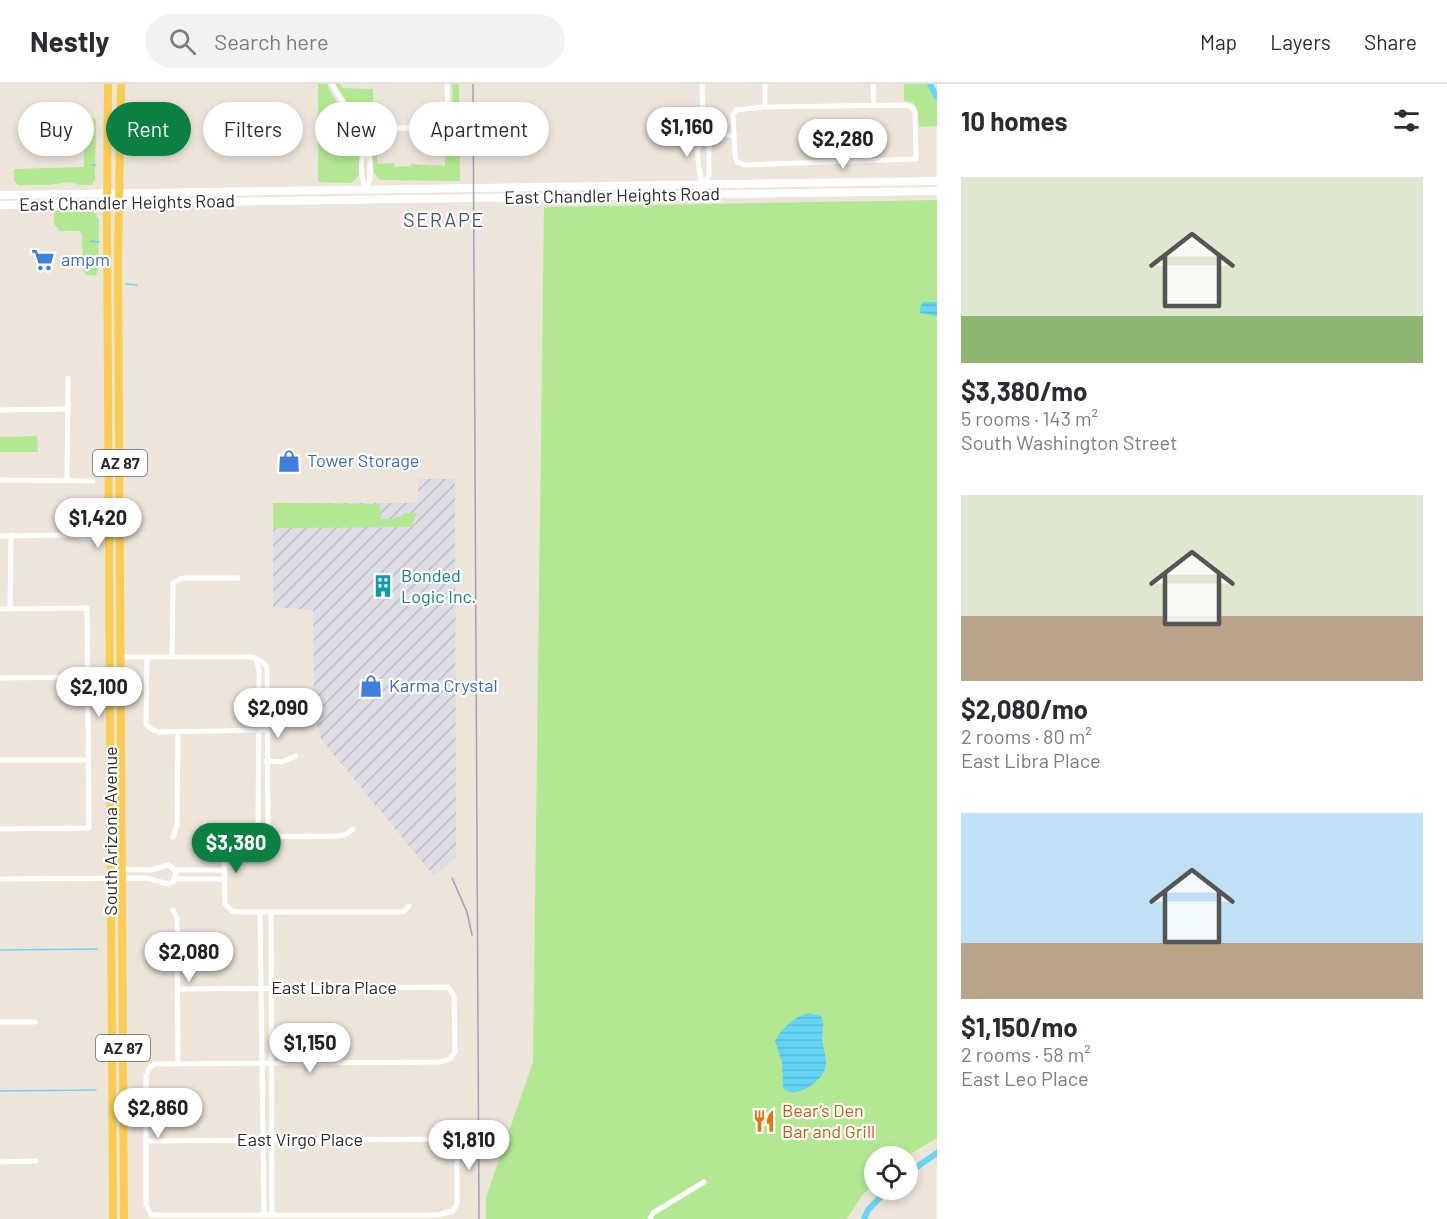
<!DOCTYPE html>
<html lang="en">
<head>
<meta charset="utf-8">
<style>
	body { margin:0; font-family:Barlow,sans-serif; background:#f2f2f3; color:#2b2b33; height:100vh; display:flex; flex-direction:column; font-size:22px; white-space:nowrap }
	* { box-sizing:border-box; margin:0 }
	p { font-size:20px; color:#7c7c81 }
	.icon { flex:none; width:33px; height:33px; fill:none; stroke:currentColor; stroke-width:2; stroke-linecap:round; stroke-linejoin:round }
	.map { position:relative; flex:1; overflow:hidden }
	.panel { display:flex; flex-direction:column; background:#fff; width:510px }
	.panel>* { flex:none }
	.hud { position:absolute; left:18px; top:18px; width:570px; height:54px; display:flex; gap:12px }
	.controls { position:absolute; left:864px; top:1062px; display:grid; gap:12px }
	.controls a { display:grid; place-items:center; width:54px; height:54px; border-radius:50%; background:#fff; box-shadow:0 3px 9px #0003; font-size:30px }
	.price { position:absolute; translate:-50% -51px; padding:0 14px; border-radius:21px; background:#fff; color:#222; font-size:20px; line-height:39px; filter:drop-shadow(0 2px 3px #0008) }
	.price::after { content:''; position:absolute; left:50%; top:36px; width:18px; height:14px; margin-left:-9px; background:inherit; clip-path:polygon(0 0,100% 0,50% 100%) }
	.price.current { background:#0b8043; color:#fff }
	ul { padding:0; list-style:none }
	li { display:grid; align-content:center; gap:12px; height:318px; padding:0 24px }
	li span { display:grid; place-items:center; height:186px; border-radius:0px; color:#555 }
	li>.icon { margin-inline-start:auto }
	span .icon { width:108px; height:108px; fill:#fffc; stroke-width:1 }
	li b { font-size:26px }
	h2 { display:flex; justify-content:space-between; align-items:center; height:72px; padding:0 24px; font-size:26px }
	.pill { padding:0 21px; border-radius:27px; background:#fff; box-shadow:0 3px 9px #0003; font-size:21px; line-height:54px }
	.pill.current { background:#0b8043; color:#fff }
	header { display:flex; align-items:center; gap:36px; box-sizing:border-box; height:84px; padding:0 30px; background:#fff; border-bottom:2px solid #e1e1e2 }
	header strong { font-size:28px }
	nav { display:flex; gap:33px; margin-inline-start:auto; font-size:21px }
	.search { width:420px; height:54px; background:#f2f2f3; display:flex; align-items:center; gap:15px; box-sizing:border-box; padding:0 21px; border-radius:33px; color:#7c7c81; font-size:22px }
	main { display:flex; flex:1; min-height:0 }
	.map>svg:first-child { display:block }
</style>
</head>
<body>
<header>
<strong>Nestly</strong>
<div class="search"><svg class="icon" aria-label="search" viewBox="0 0 24 24"><circle cx="10" cy="10" r="6"/><path d="M15 15l6 6"/></svg>Search here</div>
<nav><a>Map</a><a>Layers</a><a>Share</a></nav>
</header>
<main>
<div class="map">
<svg width="937" height="1135" viewBox="0 0 937 1135">
	<defs>
		<pattern id="industrial-furrows" width="10" height="10" patternUnits="userSpaceOnUse" patternTransform="scale(1.5)"><rect width="10" height="10" fill="#dedce5"/><path d="M-1 1l2-2M0 10L10 0M9 11l2-2" fill="none" stroke="#bfbdc5"/></pattern>
		<pattern id="water-rules" width="6" height="5" patternUnits="userSpaceOnUse" patternTransform="scale(1.5)"><rect width="6" height="5" fill="#65d5f7"/><path d="M0 2.5h6" fill="none" stroke="#58b7d4"/></pattern>
	</defs>
	<rect width="100%" height="100%" fill="#ede4da"/>
	<polygon fill="url(#industrial-furrows)" points="418,395 455,395 456,773 434,792 321,655 314,631 313,526 273,523 273,419 418,419"/>
	<g fill="#b3e893">
		<path d="M318 0H327C333 16 346 29 354 45 361 59 359 76 359 91L352 99 318 98Z"/>
		<polygon points="336,0 340,0 343,4 373,5 373,38 364,40 338,6"/>
		<polygon points="452,0 459,0 460,97 380,96 374,89 370,55 372,49 377,49 377,80 394,79 395,83 411,82 411,80 445,82 444,49 450,46 455,35 453,28"/>
		<polygon points="904,0 929,0 937,15 937,42 919,43 917,24 912,18 904,17"/>
		<polygon points="84,34 93,34 96,37 95,96 92,101 80,101 69,98 50,101 18,101 14,96 14,85 84,83"/>
		<polygon points="937,116 937,1054 907,1072 874,1072 874,1101 862,1111 847,1135 486,1135 486,1113 533,978 544,123"/>
		<polygon points="54,127 93,127 99,135 98,185 96,192 87,191 83,187 82,150 79,147 60,147 54,140"/>
		<polygon points="37,352 38,368 0,368 0,353"/>
		<polygon points="273,419 380,420 381,435 394,435 395,433 400,433 404,429 417,429 411,443 273,444"/>
		<polygon points="83,423 98,423 101,438 98,442 82,443"/>
	</g>
	<g fill="url(#water-rules)">
		<polygon points="923,218 937,218 937,232 920,229 920,223"/>
		<path d="M810 929 821 932C826 943 820 950 823 961 824 969 828 976 825 985 821 998 794 1017 783 1004L782 978 775 957C782 944 796 931 810 929Z"/>
	</g>
	<g fill="none" stroke-linecap="round" stroke-linejoin="round">
		<g stroke="#65d5f7" stroke-width="1.5">
			<polyline points="93,81 96,81"/>
			<polyline points="90,157 99,158"/>
			<polyline points="126,200 137,201"/>
			<polyline points="0,866 97,865"/>
			<polyline points="0,1007 96,1006"/>
		</g>
		<g stroke="#65d5f7" stroke-width="6">
			<polyline points="930,0 937,13"/>
			<polyline points="908,1089 937,1069"/>
			<polyline points="864,1135 868,1126 887,1106"/>
		</g>
		<g stroke="#fff" stroke-width="5">
			<polyline points="332,0 361,47 365,68 370,75 370,96 366,105"/>
			<path d="M702 0 703 51C691 68 703 93 703 111"/>
			<polyline points="765,0 765,23"/>
			<polyline points="873,0 874,22"/>
			<polygon points="907,21 912,23 915,28 916,75 744,81 737,78 735,72 733,31 736,26 765,23"/>
			<polyline points="361,47 369,44 438,44 445,42 448,36 447,0"/>
			<polyline points="703,51 709,58 709,91 703,101"/>
			<polyline points="703,51 734,51"/>
			<path d="M365 68C359 79 361 93 366 105"/>
			<polyline points="0,326 67,325"/>
			<polyline points="0,396 93,397"/>
			<polyline points="67,396 68,294"/>
			<polyline points="71,451 80,447 120,449"/>
			<path d="M0 452 71 451C85 455 97 455 109 449"/>
			<polyline points="10,524 11,451"/>
			<polyline points="0,525 87,524 89,744 0,745"/>
			<polyline points="121,573 251,573 261,577 267,583 268,752"/>
			<polyline points="147,573 146,640 151,645 159,648 266,646"/>
			<polyline points="172,573 173,499 183,494 238,494"/>
			<polyline points="256,574 259,586 258,753"/>
			<polyline points="0,594 87,593"/>
			<polyline points="0,676 88,676"/>
			<polyline points="266,677 282,678 296,672"/>
			<polyline points="353,745 347,750 339,752 238,753 228,756 224,763 225,820 232,827 239,828 403,828 409,822"/>
			<polyline points="173,753 177,742 178,648"/>
			<polyline points="175,786 224,786"/>
			<polyline points="0,795 147,794 168,800 173,798 176,789 173,784 168,781 151,786 111,785"/>
			<polyline points="175,795 225,795"/>
			<polyline points="173,826 177,834 178,979"/>
			<polyline points="260,828 264,1131"/>
			<polyline points="271,828 272,1131"/>
			<polyline points="0,938 35,938"/>
			<polyline points="146,1057 447,1055 456,1060 457,1064 457,1120 453,1127 438,1131 151,1131 146,1121 146,991 150,983 155,980 440,978 450,975 455,968 454,912 448,903 178,905"/>
			<polyline points="0,1078 36,1077"/>
			<polyline points="650,1135 653,1129 704,1098"/>
		</g>
		<g stroke="#fff" stroke-width="8">
			<polyline points="0,111 937,97"/>
			<polyline points="0,121 937,107"/>
		</g>
		<g stroke="#facd52" stroke-width="8">
			<polyline points="108,0 107,130 113,1135"/>
			<polyline points="121,0 118,178 124,1135"/>
		</g>
		<g stroke="#9da1b6" stroke-width="1.5">
			<polyline points="473,0 479,1135"/>
			<polyline points="452,794 467,828 472,851"/>
		</g>
	</g>
	<defs>
		<g id="supermarket-bare" transform="scale(1.8)"><path d="M-6-5.5h2.5l.6 2H6L4.5 2H-2.5L-4.4-4H-6ZM-1.5 3.2a1.3 1.3 0 1 0 .1 0ZM3 3.2a1.3 1.3 0 1 0 .1 0Z" fill="#3f7fe0" stroke="#fff" stroke-width="2.5" paint-order="stroke"/></g>
		<g id="shop-bare" transform="scale(1.8)"><path d="M-5-2.5h2.3a2.7 3.5 0 0 1 5.4 0H5L5.5 6h-11ZM-1.5-2.5h3a1.5 2.3 0 0 0-3 0Z" fill="#3f7fe0" stroke="#fff" stroke-width="2.5" paint-order="stroke"/></g>
		<g id="building-bare" transform="scale(1.8)"><path d="M-4-6H4V6H1V3H-1V6H-4ZM-2.5-4.3h1.7v1.8h-1.7ZM.8-4.3h1.7v1.8H.8ZM-2.5-1h1.7V.8h-1.7ZM.8-1h1.7V.8H.8Z" fill="#0f9aa8" stroke="#fff" stroke-width="2.5" paint-order="stroke"/></g>
		<g id="restaurant-bare" transform="scale(1.8)"><path d="M-5-6h1v4h1v-4h1v4h1v-4h1v5L-1.5 .5V6h-2V.5L-5-1ZM5-6V6H3V1.5H1.5Q1.5-4 5-6Z" fill="#e8710a" stroke="#fff" stroke-width="2.5" paint-order="stroke"/></g>
	</defs>
	<g fill-rule="evenodd">
		<use href="#supermarket-bare" x="43" y="176"/>
		<use href="#shop-bare" x="289" y="377"/>
		<use href="#building-bare" x="383" y="502"/>
		<use href="#shop-bare" x="371" y="602"/>
		<use href="#restaurant-bare" x="764" y="1037"/>
	</g>
	<g text-anchor="middle" stroke-width="4.5" stroke-linejoin="round" paint-order="stroke">
		<g fill="#fff" stroke="#6a6a6a" stroke-width="1.5">
			<rect x="93" y="366" width="54" height="26" rx="4.5"/>
			<rect x="96" y="951" width="54" height="26" rx="4.5"/>
		</g>
		<g font-size="16" font-weight="bold" fill="#2a2a2a">
			<text x="120" y="385">AZ 87</text>
			<text x="123" y="970">AZ 87</text>
		</g>
		<g font-size="18" fill="#2a2a2a" stroke="#fff">
			<text transform="translate(612 112) rotate(-1)" y="6">East Chandler Heights Road</text>
			<text transform="translate(127 119) rotate(-1)" y="6">East Chandler Heights Road</text>
			<text transform="translate(111 747) rotate(-90)" y="6">South Arizona Avenue</text>
			<text x="334" y="910">East Libra Place</text>
			<text x="300" y="1062">East Virgo Place</text>
		</g>
		<g font-size="18" fill="#366cbe" stroke="#fff" text-anchor="start">
			<text x="61" y="182">ampm</text>
			<text x="307" y="383">Tower Storage</text>
			<text x="389" y="608">Karma Crystal</text>
		</g>
		<g font-size="18" fill="#0d838f" stroke="#fff" text-anchor="start">
			<text x="401" y="498">Bonded<tspan x="401" dy="21">Logic Inc.</tspan></text>
		</g>
		<g font-size="18" fill="#c56008" stroke="#fff" text-anchor="start">
			<text x="782" y="1033">Bear’s Den<tspan x="782" dy="21">Bar and Grill</tspan></text>
		</g>
		<g font-size="20" letter-spacing="1.5" fill="#47537d" stroke="#fff">
			<text x="444" y="143">SERAPE</text>
		</g>
	</g>
</svg>
<div class="controls">
<a><svg class="icon" aria-label="locate" viewBox="0 0 24 24"><circle cx="12" cy="12" r="6"/><path d="M12 2v4M12 18v4M2 12h4M18 12h4"/></svg></a>
</div>
<b class="price" style="left:687px;top:74px">$1,160</b>
<b class="price" style="left:843px;top:86px">$2,280</b>
<b class="price" style="left:98px;top:465px">$1,420</b>
<b class="price" style="left:99px;top:634px">$2,100</b>
<b class="price" style="left:278px;top:655px">$2,090</b>
<b class="price current" style="left:236px;top:790px">$3,380</b>
<b class="price" style="left:189px;top:899px">$2,080</b>
<b class="price" style="left:310px;top:990px">$1,150</b>
<b class="price" style="left:158px;top:1055px">$2,860</b>
<b class="price" style="left:469px;top:1087px">$1,810</b>
<div class="hud">
<a class="pill">Buy</a>
<a class="pill current">Rent</a>
<a class="pill">Filters</a>
<a class="pill">New</a>
<a class="pill">Apartment</a>
</div>
</div>
<section class="panel">
<h2>10 homes<svg class="icon" aria-label="filters" viewBox="0 0 24 24"><path d="M4 7h16M4 17h16"/><circle cx="9" cy="7" r="2"/><circle cx="15" cy="17" r="2"/></svg></h2>
<ul>
<li><span style="background:linear-gradient(#dfe7d0 75%,#8fb573 0)"><svg class="icon" aria-label="home" viewBox="0 0 24 24"><path d="M3 11l9-7 9 7M6 9v11h12V9"/></svg></span><div><b>$3,380/mo</b><p>5 rooms · 143 m²</p><p>South Washington Street</p></div></li>
<li><span style="background:linear-gradient(#dfe7d0 65%,#b9a48a 0)"><svg class="icon" aria-label="home" viewBox="0 0 24 24"><path d="M3 11l9-7 9 7M6 9v11h12V9"/></svg></span><div><b>$2,080/mo</b><p>2 rooms · 80 m²</p><p>East Libra Place</p></div></li>
<li><span style="background:linear-gradient(#bfe0f5 70%,#b9a48a 0)"><svg class="icon" aria-label="home" viewBox="0 0 24 24"><path d="M3 11l9-7 9 7M6 9v11h12V9"/></svg></span><div><b>$1,150/mo</b><p>2 rooms · 58 m²</p><p>East Leo Place</p></div></li>
</ul>
</section>
</main>
</body>
</html>
